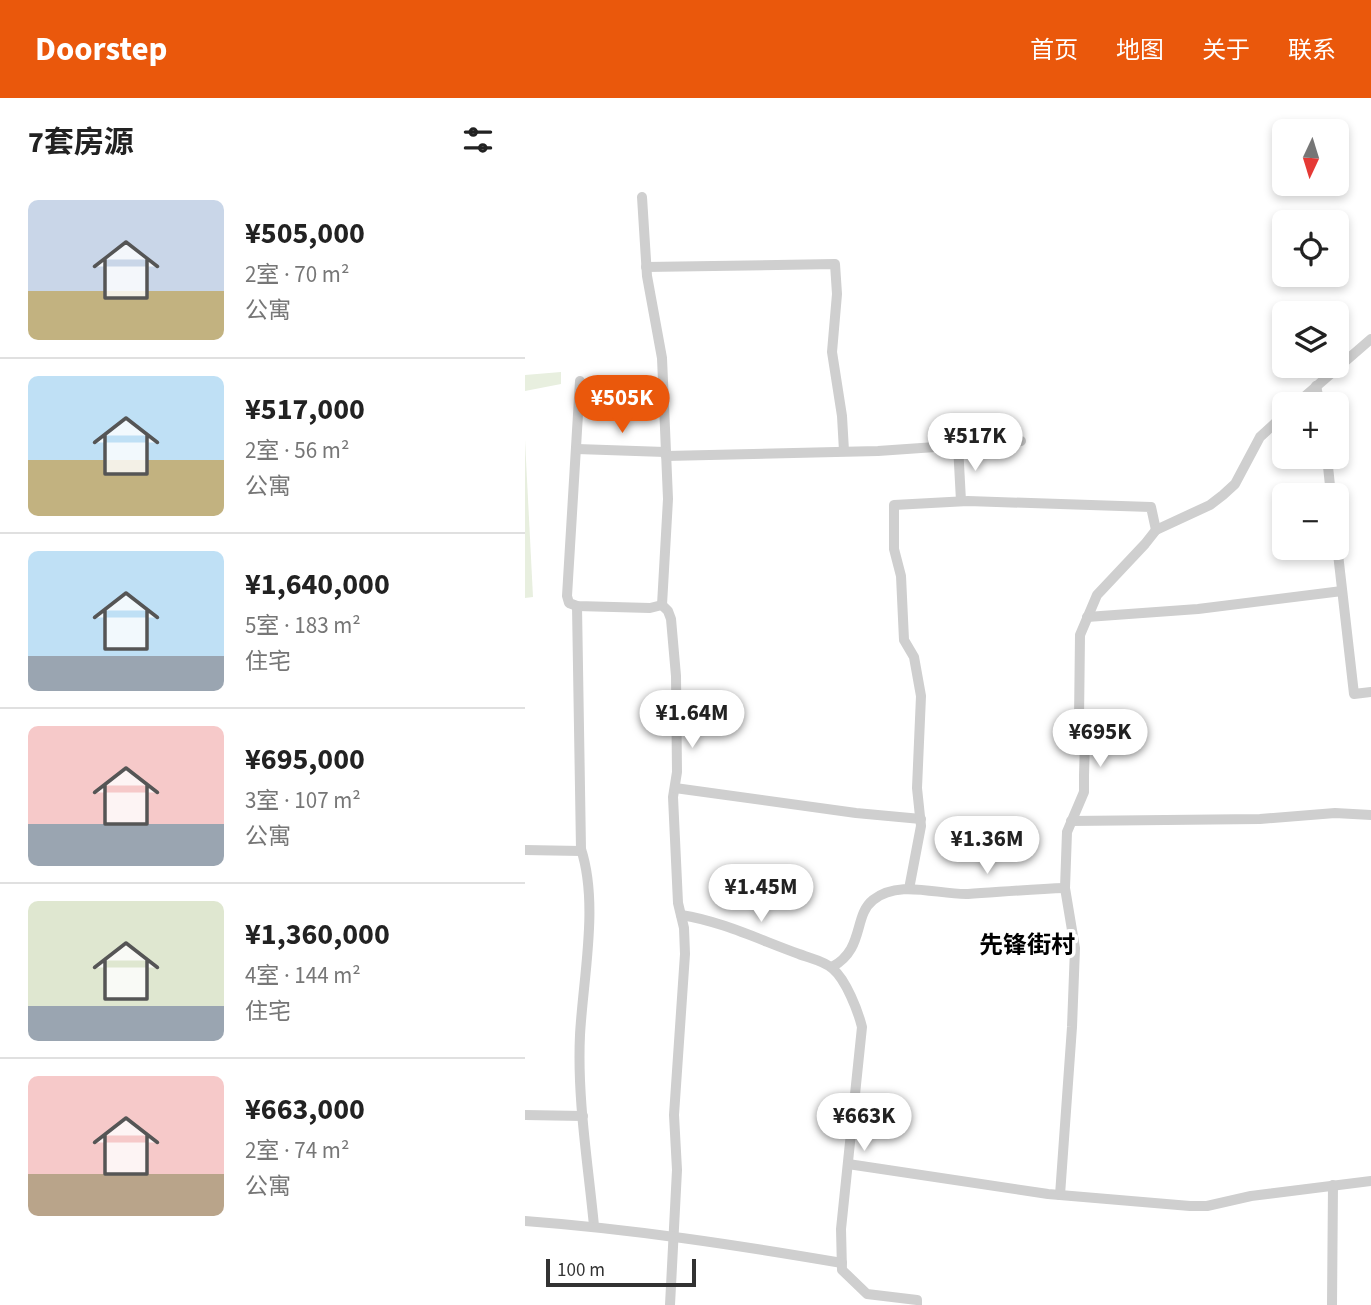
<!DOCTYPE html>
<html lang="zh">
<head>
<meta charset="utf-8">
<style>
	body { margin:0; font-family:"Source Sans 3","Noto Sans SC",sans-serif; background:#f2f2f2; color:#222; height:100vh; display:flex; flex-direction:column; font-size:26px; white-space:nowrap }
	* { box-sizing:border-box; margin:0 }
	p { font-size:23px; color:#767676 }
	.icon { flex:none; width:38px; height:38px; fill:none; stroke:currentColor; stroke-width:2; stroke-linecap:round; stroke-linejoin:round }
	.map { position:relative; flex:1; overflow:hidden }
	.details { display:flex; flex-direction:column; background:#fff; width:525px }
	.details>* { flex:none }
	.needle { width:46px; rotate:184deg }
	.controls { position:absolute; left:747px; top:21px; display:grid; gap:14px }
	.controls a { display:grid; place-items:center; width:77px; height:77px; border-radius:10px; background:#fff; box-shadow:0 4px 10px #0003; font-size:35px }
	.scale { position:absolute; left:21px; bottom:18px; width:150px; box-sizing:border-box; padding-left:7px; border:4px solid #323232; border-top:0; font-size:19px; line-height:24px; white-space:nowrap; color:#323232; -webkit-text-stroke:5px #fff; paint-order:stroke }
	.price { position:absolute; translate:-50% -60px; padding:0 16px; border-radius:24px; background:#fff; color:#222; font-size:23px; line-height:46px; filter:drop-shadow(0 2px 4px #0008) }
	.price::after { content:''; position:absolute; left:50%; top:42px; width:21px; height:16px; margin-left:-10px; background:inherit; clip-path:polygon(0 0,100% 0,50% 100%) }
	.price.on { background:#ea580c; color:#fff }
	ul { padding:0; list-style:none }
	li { display:flex; align-items:center; gap:21px; height:175px; padding:0 28px }
	li+li { border-top:2px solid #e0e0e0 }
	li span { display:grid; place-items:center; flex:none; width:196px; height:140px; border-radius:10px; color:#555 }
	li>.icon { margin-inline-start:auto }
	span .icon { width:84px; height:84px; fill:#fffc; stroke-width:1 }
	li b { font-size:30px }
	h2 { display:flex; justify-content:space-between; align-items:center; height:84px; padding:0 28px; font-size:30px }
	header { display:flex; align-items:center; gap:42px; box-sizing:border-box; height:98px; padding:0 35px; background:#ea580c; color:#fff }
	header strong { font-size:33px }
	nav { display:flex; gap:38px; margin-inline-start:auto; font-size:24px }
	main { display:flex; flex:1; min-height:0 }
	.map>svg:first-child { display:block }
</style>
</head>
<body>
<header>
<strong>Doorstep</strong>
<nav><a>首页</a><a>地图</a><a>关于</a><a>联系</a></nav>
</header>
<main>
<section class="details">
<h2>7套房源<svg class="icon" aria-label="filters" viewBox="0 0 24 24"><path d="M4 7h16M4 17h16"/><circle cx="9" cy="7" r="2"/><circle cx="15" cy="17" r="2"/></svg></h2>
<ul>
<li><span style="background:linear-gradient(#c9d6e8 65%,#c2b280 0)"><svg class="icon" aria-label="home" viewBox="0 0 24 24"><path d="M3 11l9-7 9 7M6 9v11h12V9"/></svg></span><div><b>¥505,000</b><p>2室 · 70 m²</p><p>公寓</p></div></li>
<li><span style="background:linear-gradient(#bfe0f5 60%,#c2b280 0)"><svg class="icon" aria-label="home" viewBox="0 0 24 24"><path d="M3 11l9-7 9 7M6 9v11h12V9"/></svg></span><div><b>¥517,000</b><p>2室 · 56 m²</p><p>公寓</p></div></li>
<li><span style="background:linear-gradient(#bfe0f5 75%,#9aa5b1 0)"><svg class="icon" aria-label="home" viewBox="0 0 24 24"><path d="M3 11l9-7 9 7M6 9v11h12V9"/></svg></span><div><b>¥1,640,000</b><p>5室 · 183 m²</p><p>住宅</p></div></li>
<li><span style="background:linear-gradient(#f6c9c9 70%,#9aa5b1 0)"><svg class="icon" aria-label="home" viewBox="0 0 24 24"><path d="M3 11l9-7 9 7M6 9v11h12V9"/></svg></span><div><b>¥695,000</b><p>3室 · 107 m²</p><p>公寓</p></div></li>
<li><span style="background:linear-gradient(#dfe7d0 75%,#9aa5b1 0)"><svg class="icon" aria-label="home" viewBox="0 0 24 24"><path d="M3 11l9-7 9 7M6 9v11h12V9"/></svg></span><div><b>¥1,360,000</b><p>4室 · 144 m²</p><p>住宅</p></div></li>
<li><span style="background:linear-gradient(#f6c9c9 70%,#b9a48a 0)"><svg class="icon" aria-label="home" viewBox="0 0 24 24"><path d="M3 11l9-7 9 7M6 9v11h12V9"/></svg></span><div><b>¥663,000</b><p>2室 · 74 m²</p><p>公寓</p></div></li>
</ul>
</section>
<div class="map">
<svg width="846" height="1207" viewBox="0 0 846 1207">
	<rect width="100%" height="100%" fill="#fff"/>
	<g fill="#e8efdf">
		<polygon points="36,274 36,286 0,293 0,277"/>
		<polygon points="0,342 8,499 0,500"/>
	</g>
	<g fill="none" stroke-linecap="round" stroke-linejoin="round">
		<g stroke="#cfcfcf" stroke-width="10">
			<polyline points="117,99 122,178 137,260 143,401 137,507 143,513 146,521 151,578 152,674 148,699 153,805 159,830 160,856 149,1017 152,1072 145,1207"/>
			<polyline points="121,169 310,166 312,196 307,254 317,318 319,353"/>
			<polyline points="55,283 42,498 44,505 52,508 125,510 137,507"/>
			<polyline points="791,288 795,306"/>
			<polyline points="771,306 846,241"/>
			<polyline points="433,347 436,403"/>
			<polyline points="52,351 140,354"/>
			<polyline points="141,358 353,353 496,343"/>
			<polyline points="802,359 806,397"/>
			<polyline points="812,447 829,596 846,594"/>
			<path d="M52 508 56 751C74 806 58 880 55 937 52 1000 63 1065 69 1128"/>
			<polyline points="562,519 673,511 817,493"/>
			<polyline points="150,690 331,715 396,721"/>
			<polyline points="546,723 735,721 810,715 846,717"/>
			<polyline points="0,752 56,753"/>
			<polyline points="384,791 396,728 392,690 396,598 389,559 379,542 376,478 369,451 369,407 443,403 626,409 631,432"/>
			<path d="M156 817C196 823 235 842 274 856 284 860 300 863 308 871 321 882 333 913 337 929L316 1131 317 1172 342 1196 392 1202V1207"/>
			<path d="M307 869C340 851 328 818 348 802 374 781 413 797 443 796 475 794 508 791 540 790"/>
			<polyline points="0,1017 58,1018"/>
			<polyline points="323,1066 523,1096 665,1108 682,1108 726,1098 846,1083"/>
			<polyline points="535,1097 547,929 550,850 540,790 542,734 559,694 559,678 560,640 554,622 555,537 572,497 620,446 631,432 685,407 698,397 710,386 735,339 760,316"/>
			<path d="M0 1123C107 1131 211 1147 317 1165"/>
			<polyline points="807,1207 808,1087"/>
		</g>
	</g>
	<g text-anchor="middle" stroke-width="7" stroke-linejoin="round" paint-order="stroke">
		<g font-size="24" font-weight="bold" fill="#000" stroke="#fff">
			<text x="502" y="855">先锋街村</text>
		</g>
	</g>
</svg>
<div class="controls">
<a><svg class="needle" viewBox="-14 -14 28 28"><path d="M0-13l5 13h-10z" fill="#e53935"/><path d="M0 13l5-13h-10z" fill="#767676"/></svg></a>
<a><svg class="icon" aria-label="locate" viewBox="0 0 24 24"><circle cx="12" cy="12" r="6"/><path d="M12 2v4M12 18v4M2 12h4M18 12h4"/></svg></a>
<a><svg class="icon" aria-label="layers" viewBox="0 0 24 24"><path d="M12 4l9 5-9 5-9-5zM3 14l9 5 9-5"/></svg></a>
<a>+</a>
<a>−</a>
</div>
<div class="scale">100 m</div>
<b class="price on" style="left:97px;top:337px">¥505K</b>
<b class="price" style="left:450px;top:375px">¥517K</b>
<b class="price" style="left:167px;top:652px">¥1.64M</b>
<b class="price" style="left:575px;top:671px">¥695K</b>
<b class="price" style="left:462px;top:778px">¥1.36M</b>
<b class="price" style="left:236px;top:826px">¥1.45M</b>
<b class="price" style="left:339px;top:1055px">¥663K</b>
</div>
</main>
</body>
</html>
